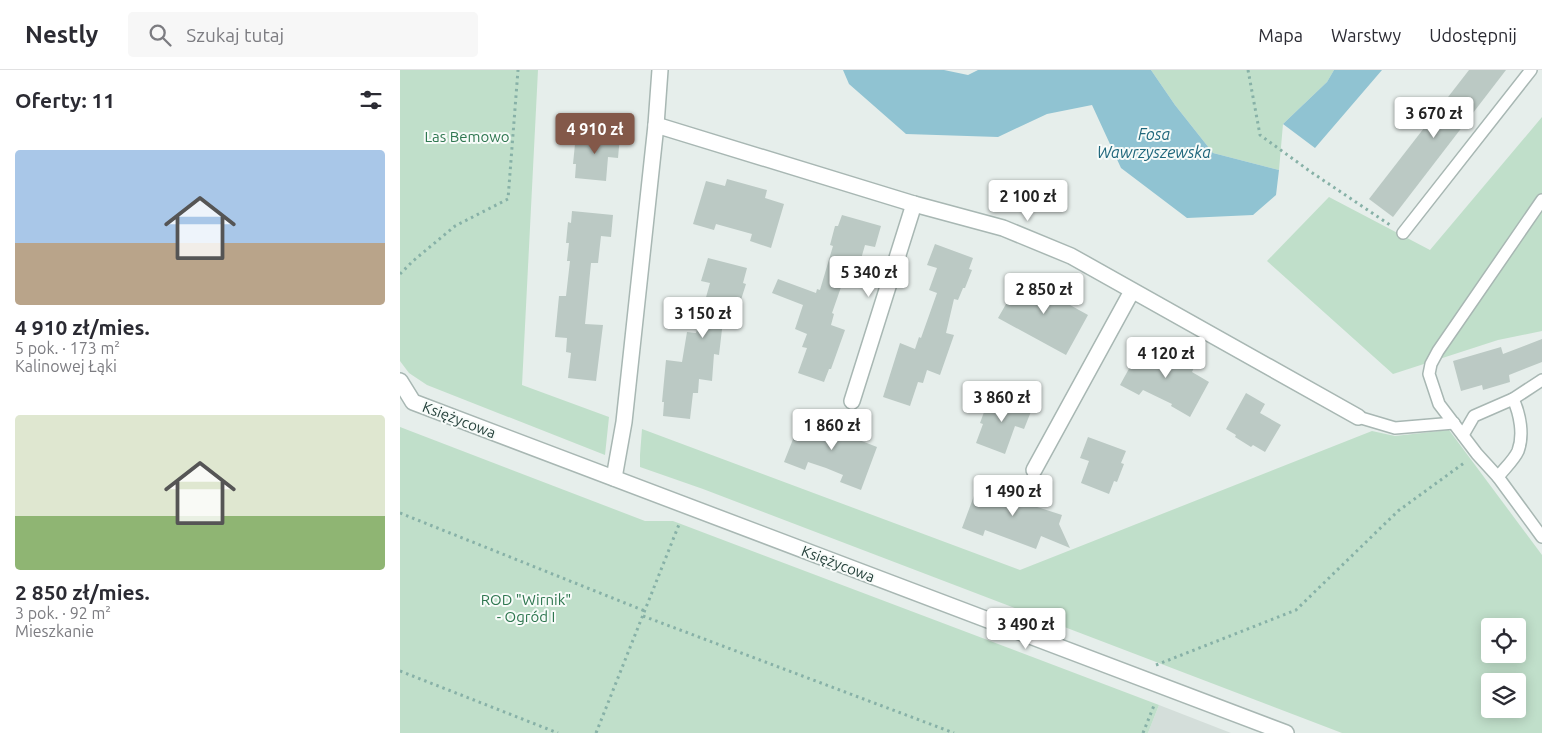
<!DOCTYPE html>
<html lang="pl">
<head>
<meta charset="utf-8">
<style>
	body { margin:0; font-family:Ubuntu,sans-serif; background:#f7f7f7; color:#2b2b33; height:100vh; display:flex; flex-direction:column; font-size:19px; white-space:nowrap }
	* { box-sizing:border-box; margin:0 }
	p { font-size:16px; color:#7c7c81 }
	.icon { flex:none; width:28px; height:28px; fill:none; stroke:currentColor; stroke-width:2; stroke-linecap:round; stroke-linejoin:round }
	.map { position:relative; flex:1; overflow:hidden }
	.details { display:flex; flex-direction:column; background:#fff; width:400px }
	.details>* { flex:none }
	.buttons { position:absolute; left:1081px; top:548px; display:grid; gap:10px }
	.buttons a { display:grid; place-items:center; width:45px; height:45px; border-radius:5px; background:#fff; box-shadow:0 2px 12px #0003; font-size:25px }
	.price { position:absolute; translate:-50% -42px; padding:0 11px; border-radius:5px; background:#fff; color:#222; font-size:16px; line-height:32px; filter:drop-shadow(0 1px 2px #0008) }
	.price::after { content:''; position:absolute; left:50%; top:30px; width:15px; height:11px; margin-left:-8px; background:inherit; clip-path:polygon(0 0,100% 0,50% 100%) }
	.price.selected { background:#835849; color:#fff }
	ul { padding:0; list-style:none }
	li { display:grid; align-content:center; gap:10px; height:265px; padding:0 15px }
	li span { display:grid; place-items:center; height:155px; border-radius:5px; color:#555 }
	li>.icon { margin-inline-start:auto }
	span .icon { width:90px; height:90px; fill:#fffc; stroke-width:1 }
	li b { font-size:21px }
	h2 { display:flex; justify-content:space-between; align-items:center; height:60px; padding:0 15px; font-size:21px }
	header { display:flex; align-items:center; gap:30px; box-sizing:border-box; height:70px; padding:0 25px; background:#fff; border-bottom:1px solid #e1e1e2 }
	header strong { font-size:24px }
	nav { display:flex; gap:28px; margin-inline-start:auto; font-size:18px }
	.search { width:350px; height:45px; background:#f7f7f7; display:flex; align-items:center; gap:12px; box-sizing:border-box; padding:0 18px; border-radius:5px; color:#7c7c81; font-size:19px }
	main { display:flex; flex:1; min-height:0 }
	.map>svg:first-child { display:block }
</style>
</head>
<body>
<header>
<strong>Nestly</strong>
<div class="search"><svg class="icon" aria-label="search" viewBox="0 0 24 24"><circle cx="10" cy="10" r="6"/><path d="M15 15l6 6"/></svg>Szukaj tutaj</div>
<nav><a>Mapa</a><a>Warstwy</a><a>Udostępnij</a></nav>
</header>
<main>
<section class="details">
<h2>Oferty: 11<svg class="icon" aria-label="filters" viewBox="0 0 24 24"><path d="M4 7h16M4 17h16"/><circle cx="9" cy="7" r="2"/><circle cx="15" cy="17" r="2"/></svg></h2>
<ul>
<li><span style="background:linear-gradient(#a9c7e8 60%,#b9a48a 0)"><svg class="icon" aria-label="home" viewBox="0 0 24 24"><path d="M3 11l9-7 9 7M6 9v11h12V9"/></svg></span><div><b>4 910 zł/mies.</b><p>5 pok. · 173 m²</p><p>Kalinowej Łąki</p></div></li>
<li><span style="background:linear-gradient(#dfe7d0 65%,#8fb573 0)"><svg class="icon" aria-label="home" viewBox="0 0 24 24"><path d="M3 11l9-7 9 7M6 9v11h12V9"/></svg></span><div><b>2 850 zł/mies.</b><p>3 pok. · 92 m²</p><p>Mieszkanie</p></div></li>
</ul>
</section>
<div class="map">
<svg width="1142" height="663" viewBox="0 0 1142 663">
	<rect width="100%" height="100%" fill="#e6eeeb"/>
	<polygon fill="#d4deda" points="759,635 831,663 748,663"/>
	<g fill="#c0dfca" fill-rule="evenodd">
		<polygon points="0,0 138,0 122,315 209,347 205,385 27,315 9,303 0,291"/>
		<polygon points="751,0 934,0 927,12 883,54 879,100 813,83 775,35"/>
		<polygon points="1142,47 1142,261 1098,270 993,304 867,191 929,127 1030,180"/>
		<polygon points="0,357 245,451 273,451 759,635 748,663 0,663"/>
		<path d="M242 359 620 500 972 361 995 366 1049 360 1142 485V663H942L303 419 240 397V385ZM1118 556V584H1090V556ZM1090 611H1118V639H1090Z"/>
	</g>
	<g fill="#90c3d2">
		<polygon points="443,0 544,0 568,5 578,0 751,0 775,35 813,83 879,100 876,125 853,145 787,148 721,98 692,35 647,44 598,67 506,64 449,14"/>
		<polygon points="934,0 982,0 915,78 883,54 927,12"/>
	</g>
	<g fill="#bbc9c4">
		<polygon points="1069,0 1106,0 993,147 969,129"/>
		<polygon points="179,62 220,66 218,88 208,87 206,111 175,108 176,94 173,94 175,74 178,74"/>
		<polygon points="327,109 367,120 365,128 384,134 371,178 350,171 352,164 316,154 314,160 293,154 306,111 325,116"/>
		<polygon points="172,141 213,145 211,167 201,166 198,193 191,193 185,254 203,255 196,311 168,308 171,283 166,282 167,268 155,267 159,226 166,226 170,191 167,191 169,173 166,173 168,152 171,153"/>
		<polygon points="442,145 481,156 475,177 465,175 457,203 447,200 432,243 434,244 431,255 445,260 431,299 429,299 424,312 398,303 407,278 402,277 407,264 395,259 403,235 372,223 378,209 416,223 417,219 420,220 433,176 430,175 435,156 438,156"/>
		<polygon points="535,174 573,188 569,199 572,200 565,218 563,218 558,230 554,229 546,263 554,265 540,305 527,300 523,313 518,312 510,336 483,327 500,273 515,279 519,267 521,268 537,223 529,220 537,198 527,195"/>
		<polygon points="308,188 347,198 343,213 346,214 340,233 337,232 333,245 324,242 319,285 314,284 312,311 299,309 298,323 293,323 290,349 263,346 264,332 262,332 266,290 282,292 287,262 296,263 310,213 301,211"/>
		<polygon points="621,208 638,217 642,210 674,228 670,235 688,245 666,285 598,248"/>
		<polygon points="1142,269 1142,292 1109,305 1110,312 1083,320 1082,315 1061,321 1053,291 1101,277 1103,284"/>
		<polygon points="742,275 759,284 763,277 781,287 795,295 792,302 809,312 790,347 771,336 772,334 743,320 739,325 720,315"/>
		<polygon points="846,323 865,334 860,343 881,355 865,382 853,375 851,377 835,367 836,365 826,359"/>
		<polygon points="594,324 632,339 624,359 615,356 605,384 576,373 583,354 580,353 587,334 590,335"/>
		<polygon points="422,348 461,363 459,370 477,377 461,420 440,412 443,405 426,398 408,392 405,400 384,392 401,349 419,356"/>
		<polygon points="688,367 726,381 721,393 724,394 717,412 714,411 709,424 681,413 689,391 680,388"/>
		<polygon points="600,414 634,427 631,435 662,445 659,454 670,478 641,466 636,479 585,460 583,466 562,458 578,415 597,422"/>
	</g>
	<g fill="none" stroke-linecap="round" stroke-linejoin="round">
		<g stroke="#a8b7b3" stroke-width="14">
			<g id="lane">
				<polyline points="1142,130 1038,281 1031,294 1029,304 1039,334 1077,384 1098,407 1142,467"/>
				<polyline points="1003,163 1131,0"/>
				<polyline points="1113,329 1142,310"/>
				<polyline points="958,347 995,358 1054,353"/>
				<path d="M1063 365 1074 346 1113 329C1120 344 1124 365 1118 381 1114 390 1104 399 1098 407"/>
			</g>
		</g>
		<g stroke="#a8b7b3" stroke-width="18">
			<g id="street">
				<polyline points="256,55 514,134 603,158 671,186 958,347"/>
				<polyline points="0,311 13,332 886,663"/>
				<polyline points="452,331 514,134"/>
				<polyline points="634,400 732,221"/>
				<polyline points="214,408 224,352 256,55 260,0"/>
			</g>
		</g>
		<g stroke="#87b1a7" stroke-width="3" stroke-dasharray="2.5 4" stroke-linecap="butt">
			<polyline points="848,0 860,65 911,102 990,155"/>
			<polyline points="0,204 13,191 55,156 108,129 118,0"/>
			<polyline points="0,443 245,541"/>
			<polyline points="243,546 554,663"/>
			<polyline points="756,595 896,540 998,441 1064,393"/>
			<polyline points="0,601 158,663"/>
			<polyline points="196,663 280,452"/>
			<polyline points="743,663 755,633"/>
		</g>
		<use href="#lane" stroke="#fff" stroke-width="11"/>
		<use href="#street" stroke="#fff" stroke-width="15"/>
	</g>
	<g text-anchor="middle" stroke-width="4" stroke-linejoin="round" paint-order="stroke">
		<g font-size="15" fill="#2f7750" stroke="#f7fbf9">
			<text x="67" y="72">Las Bemowo</text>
			<text x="126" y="535">ROD "Wirnik"<tspan x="126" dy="17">- Ogród I</tspan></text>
		</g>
		<g font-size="15" fill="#25413b" stroke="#f7fbf9">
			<text transform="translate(59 350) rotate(21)" y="5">Księżycowa</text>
			<text transform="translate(438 494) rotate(21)" y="5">Księżycowa</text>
		</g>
		<g font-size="16" font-style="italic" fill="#1f677c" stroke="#f7fbf9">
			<text x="754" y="70">Fosa<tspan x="754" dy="18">Wawrzyszewska</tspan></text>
		</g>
	</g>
</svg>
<div class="buttons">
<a><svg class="icon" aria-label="locate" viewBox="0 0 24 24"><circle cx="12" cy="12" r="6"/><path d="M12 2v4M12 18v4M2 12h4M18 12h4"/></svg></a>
<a><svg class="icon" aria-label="layers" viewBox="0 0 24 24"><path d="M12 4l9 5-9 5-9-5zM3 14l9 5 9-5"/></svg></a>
</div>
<b class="price" style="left:1034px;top:69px">3 670 zł</b>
<b class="price selected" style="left:195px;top:85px">4 910 zł</b>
<b class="price" style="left:628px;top:152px">2 100 zł</b>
<b class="price" style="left:469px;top:228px">5 340 zł</b>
<b class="price" style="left:644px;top:245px">2 850 zł</b>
<b class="price" style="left:303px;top:269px">3 150 zł</b>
<b class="price" style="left:766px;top:309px">4 120 zł</b>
<b class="price" style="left:602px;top:353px">3 860 zł</b>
<b class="price" style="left:432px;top:381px">1 860 zł</b>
<b class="price" style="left:613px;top:447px">1 490 zł</b>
<b class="price" style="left:626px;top:580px">3 490 zł</b>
</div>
</main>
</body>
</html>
